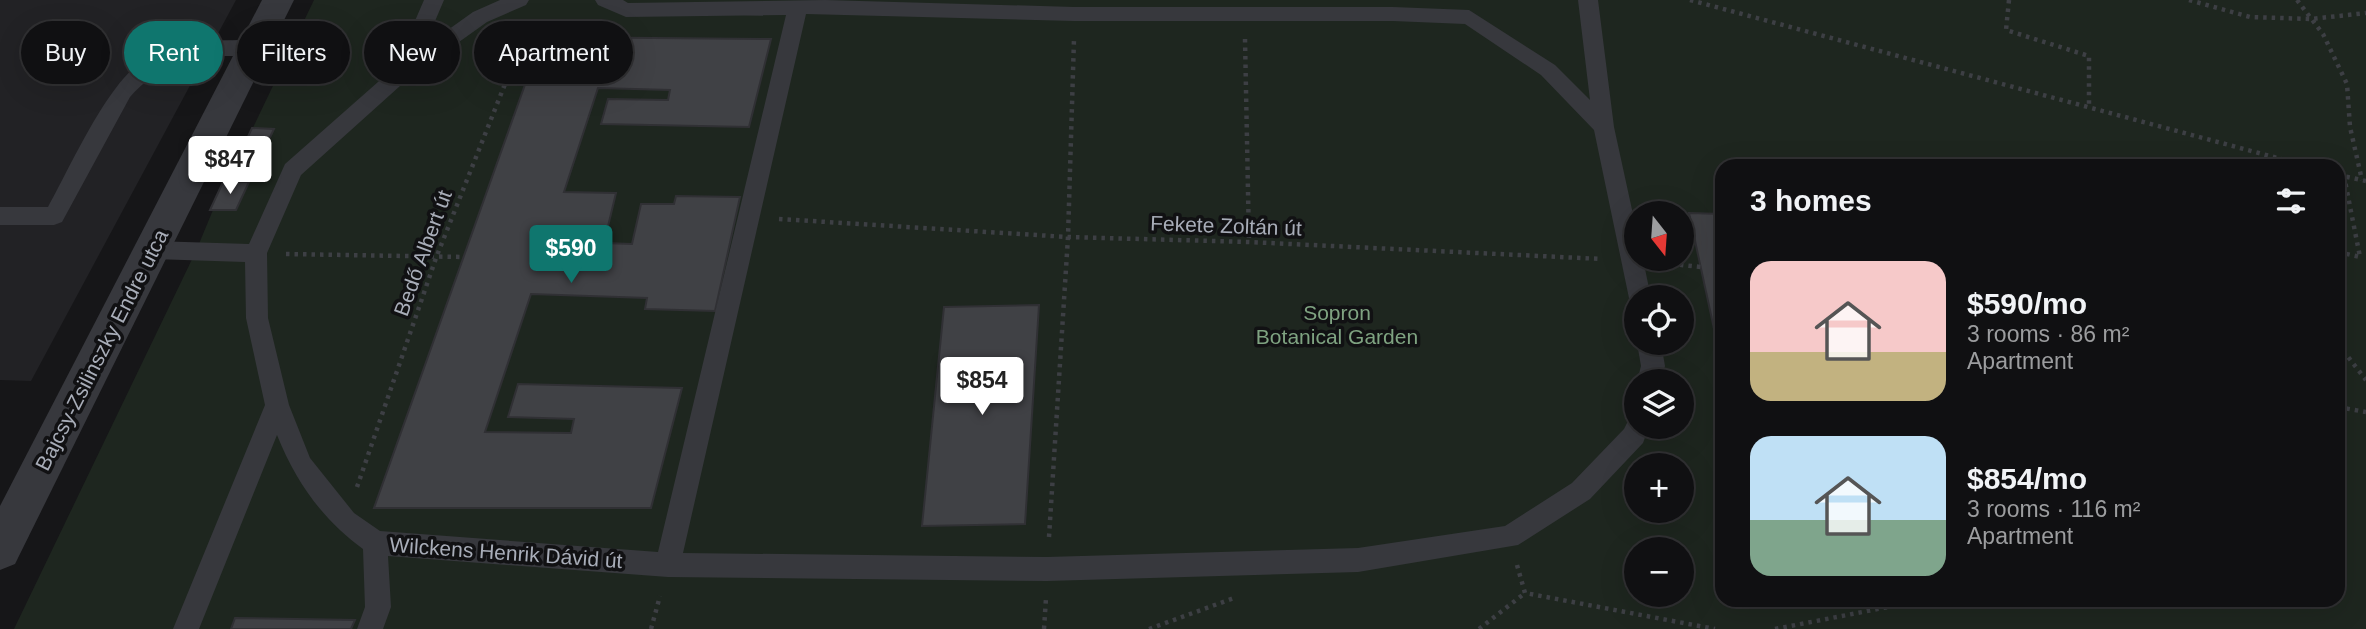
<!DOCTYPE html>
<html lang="en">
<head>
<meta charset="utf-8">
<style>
	body { margin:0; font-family:Arial,sans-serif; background:#19191b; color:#f1f3f6; height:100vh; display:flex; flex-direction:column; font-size:26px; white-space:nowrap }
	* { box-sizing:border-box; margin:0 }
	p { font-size:23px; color:#9c9d9f }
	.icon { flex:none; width:38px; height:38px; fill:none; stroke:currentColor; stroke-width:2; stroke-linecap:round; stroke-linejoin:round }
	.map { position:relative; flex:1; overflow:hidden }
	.sheet { position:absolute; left:1715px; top:159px; width:630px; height:448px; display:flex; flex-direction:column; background:#101012; border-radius:21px; box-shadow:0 7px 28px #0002,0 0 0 2px #303032 }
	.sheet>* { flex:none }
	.guide { position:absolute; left:21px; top:21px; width:665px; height:63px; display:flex; gap:14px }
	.needle { width:46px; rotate:163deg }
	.controls { position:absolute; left:1624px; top:201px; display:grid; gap:14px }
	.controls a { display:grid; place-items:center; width:70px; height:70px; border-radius:50%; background:#101012; box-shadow:0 7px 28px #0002,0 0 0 2px #303032; font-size:35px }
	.price { position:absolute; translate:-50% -60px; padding:0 16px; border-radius:7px; background:#fff; color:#222; font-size:23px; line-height:46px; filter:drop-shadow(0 2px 4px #0008) }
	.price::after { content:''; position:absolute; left:50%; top:42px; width:21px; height:16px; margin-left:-10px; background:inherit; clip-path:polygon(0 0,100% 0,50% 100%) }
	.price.on { background:#0f766e; color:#fff }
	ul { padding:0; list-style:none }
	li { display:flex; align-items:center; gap:21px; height:175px; padding:0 35px }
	li span { display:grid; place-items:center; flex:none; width:196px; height:140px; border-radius:21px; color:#555 }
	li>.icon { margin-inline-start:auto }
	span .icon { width:84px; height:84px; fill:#fffc; stroke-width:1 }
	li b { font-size:30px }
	h2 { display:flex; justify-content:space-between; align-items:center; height:84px; padding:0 35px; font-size:30px }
	.chip { padding:0 24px; border-radius:32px; background:#101012; box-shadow:0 7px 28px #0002,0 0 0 2px #303032; font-size:24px; line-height:63px }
	.chip.on { background:#0f766e; color:#fff }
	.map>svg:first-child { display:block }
</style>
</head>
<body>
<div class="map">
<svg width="2366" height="629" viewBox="0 0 2366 629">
	<rect width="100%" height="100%" fill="#161618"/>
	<polygon fill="#222225" points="0,0 236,0 31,381 0,380"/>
	<path fill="#1e261f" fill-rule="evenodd" d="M314 0H2366V629H351L354 620 235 618 231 629H14L196 251 213 210 210 209 223 182H227ZM542 37 771 39 749 127 602 124 668 100 670 90 598 88 564 192 604 243 632 244 642 204H674L676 196 740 197 715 311 645 309 647 298 531 294 485 432 571 433 574 419 651 508 375 507ZM1722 166H2338V600H1722V338H1716L1689 214H1722ZM1636 214H1682V259H1636ZM1636 298H1682V343H1636ZM1038 305 1025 523 923 526 944 307ZM1636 382H1682V427H1636ZM1636 466H1682V511H1636ZM1636 550H1682V595H1636Z"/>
	<g fill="#404145" stroke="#303034" stroke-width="2">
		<polygon points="542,37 771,39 749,127 601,124 608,99 668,100 670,90 598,88 564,192 616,193 604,243 632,244 641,204 674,204 676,196 740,197 715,311 645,309 647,298 531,294 485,432 571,433 574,419 508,417 518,384 682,388 651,508 374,508"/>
		<polygon points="252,128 274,129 249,182 227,182"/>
		<polygon points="223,182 249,182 236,210 210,210"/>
		<polygon points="1689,213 1722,214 1722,338 1716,338"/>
		<polygon points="1039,305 1025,524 922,526 944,307"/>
		<polygon points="235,618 355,620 351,629 231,629"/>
	</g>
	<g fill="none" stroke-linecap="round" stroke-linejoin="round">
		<g stroke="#3d3f44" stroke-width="4.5" stroke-dasharray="3.5 5" stroke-linecap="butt">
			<polyline points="1690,0 2307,166"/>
			<polyline points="2009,0 2006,30 2089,56 2089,107"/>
			<polyline points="2189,0 2250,17 2311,19 2366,13"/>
			<polyline points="2297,0 2323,34 2347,84 2350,127 2362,180"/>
			<polyline points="1245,39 1249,242"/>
			<polyline points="2338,175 2366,181"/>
			<polyline points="779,219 1068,237 1249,242 1602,259"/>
			<polyline points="2338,252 2360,257 2344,176"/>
			<polyline points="286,254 464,257"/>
			<polyline points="1663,263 1701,267"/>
			<polyline points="2338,344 2366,380"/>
			<polyline points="2338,407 2366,412"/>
			<polyline points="357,487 436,258 528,26"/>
			<polyline points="1049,537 1068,237 1074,39"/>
			<polyline points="1517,565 1525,593 1715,629"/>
			<polyline points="651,629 660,596"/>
			<polyline points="1044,629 1046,598"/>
			<polyline points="1149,629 1234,598"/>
			<polyline points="1479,629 1525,593"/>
			<polyline points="1775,629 1924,600"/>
		</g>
		<g fill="#37383d" fill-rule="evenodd">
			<path d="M424 0H444L424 47 473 12 500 0H529L526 5 487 22 410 77 301 175 267 253 268 318 289 405 310 458 354 513 380 531 658 552 786 15 626 17 598 5 595 0H623L628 3 825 0 1074 7H1393L1469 10 1555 65 1590 100 1578 0H1598L1614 127 1636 228V259H1643L1651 298H1636V306L1632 305 1629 298 1594 130 1541 75 1465 24 1393 21H1074L806 14 683 553 1047 557 1358 548 1505 526 1572 483 1624 429 1629 419 1636 416V427H1649L1643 443 1590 499 1518 545 1358 572 1047 581 668 577 388 556 391 607 383 629H357L365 607 363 549C322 519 296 482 277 435L199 629H173L265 405 246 318 245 262 153 259 145 256 142 250 145 244 153 241 249 244 285 164 395 67Z"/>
			<path d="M253 40 260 43 263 48 260 53C248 57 234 56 222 56 183 57 156 68 130 97L62 222 54 225H0V207H48C70 168 107 83 144 60 176 40 216 40 253 40Z"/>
			<polygon points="1637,343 1661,343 1665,366 1661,382 1637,382 1641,366"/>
		</g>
		<polygon fill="#37383d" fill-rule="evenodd" points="262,0 294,0 15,564 0,570 0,506"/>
	</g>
	<g text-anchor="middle" stroke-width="7" stroke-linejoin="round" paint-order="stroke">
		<g font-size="21" fill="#a8adb8" stroke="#111113">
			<text transform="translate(1226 226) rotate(2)" y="7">Fekete Zoltán út</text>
			<text transform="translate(423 253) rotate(-70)" y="7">Bedő Albert út</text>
			<text transform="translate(102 350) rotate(-63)" y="7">Bajcsy-Zsilinszky Endre utca</text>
			<text transform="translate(506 553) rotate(4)" y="7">Wilckens Henrik Dávid út</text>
		</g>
		<g font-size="21" fill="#7fa381" stroke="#111113">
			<text x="1337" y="320">Sopron<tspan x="1337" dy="24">Botanical Garden</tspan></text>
		</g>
	</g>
</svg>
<div class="controls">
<a><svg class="needle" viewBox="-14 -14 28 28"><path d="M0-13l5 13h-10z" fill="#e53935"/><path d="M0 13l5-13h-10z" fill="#9c9d9f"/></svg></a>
<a><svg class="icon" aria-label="locate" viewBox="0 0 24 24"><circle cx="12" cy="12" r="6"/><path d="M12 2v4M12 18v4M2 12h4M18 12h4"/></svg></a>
<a><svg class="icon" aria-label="layers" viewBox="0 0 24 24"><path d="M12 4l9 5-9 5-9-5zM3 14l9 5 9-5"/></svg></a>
<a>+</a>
<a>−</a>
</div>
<b class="price" style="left:230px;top:196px">$847</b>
<b class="price on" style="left:571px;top:285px">$590</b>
<b class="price" style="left:982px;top:417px">$854</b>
<div class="guide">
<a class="chip">Buy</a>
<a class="chip on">Rent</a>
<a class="chip">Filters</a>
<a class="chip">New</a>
<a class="chip">Apartment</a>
</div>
<section class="sheet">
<h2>3 homes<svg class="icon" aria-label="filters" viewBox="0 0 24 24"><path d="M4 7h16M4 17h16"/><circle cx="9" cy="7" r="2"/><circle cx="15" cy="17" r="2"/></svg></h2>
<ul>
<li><span style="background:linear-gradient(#f6c9c9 65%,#c2b280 0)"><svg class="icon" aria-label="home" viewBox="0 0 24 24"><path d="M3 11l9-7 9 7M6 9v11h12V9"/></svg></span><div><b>$590/mo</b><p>3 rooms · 86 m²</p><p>Apartment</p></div></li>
<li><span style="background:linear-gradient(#bfe0f5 60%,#7fa58c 0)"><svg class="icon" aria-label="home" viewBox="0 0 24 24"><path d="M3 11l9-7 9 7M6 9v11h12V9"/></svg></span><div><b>$854/mo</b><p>3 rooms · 116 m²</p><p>Apartment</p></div></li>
</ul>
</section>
</div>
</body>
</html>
